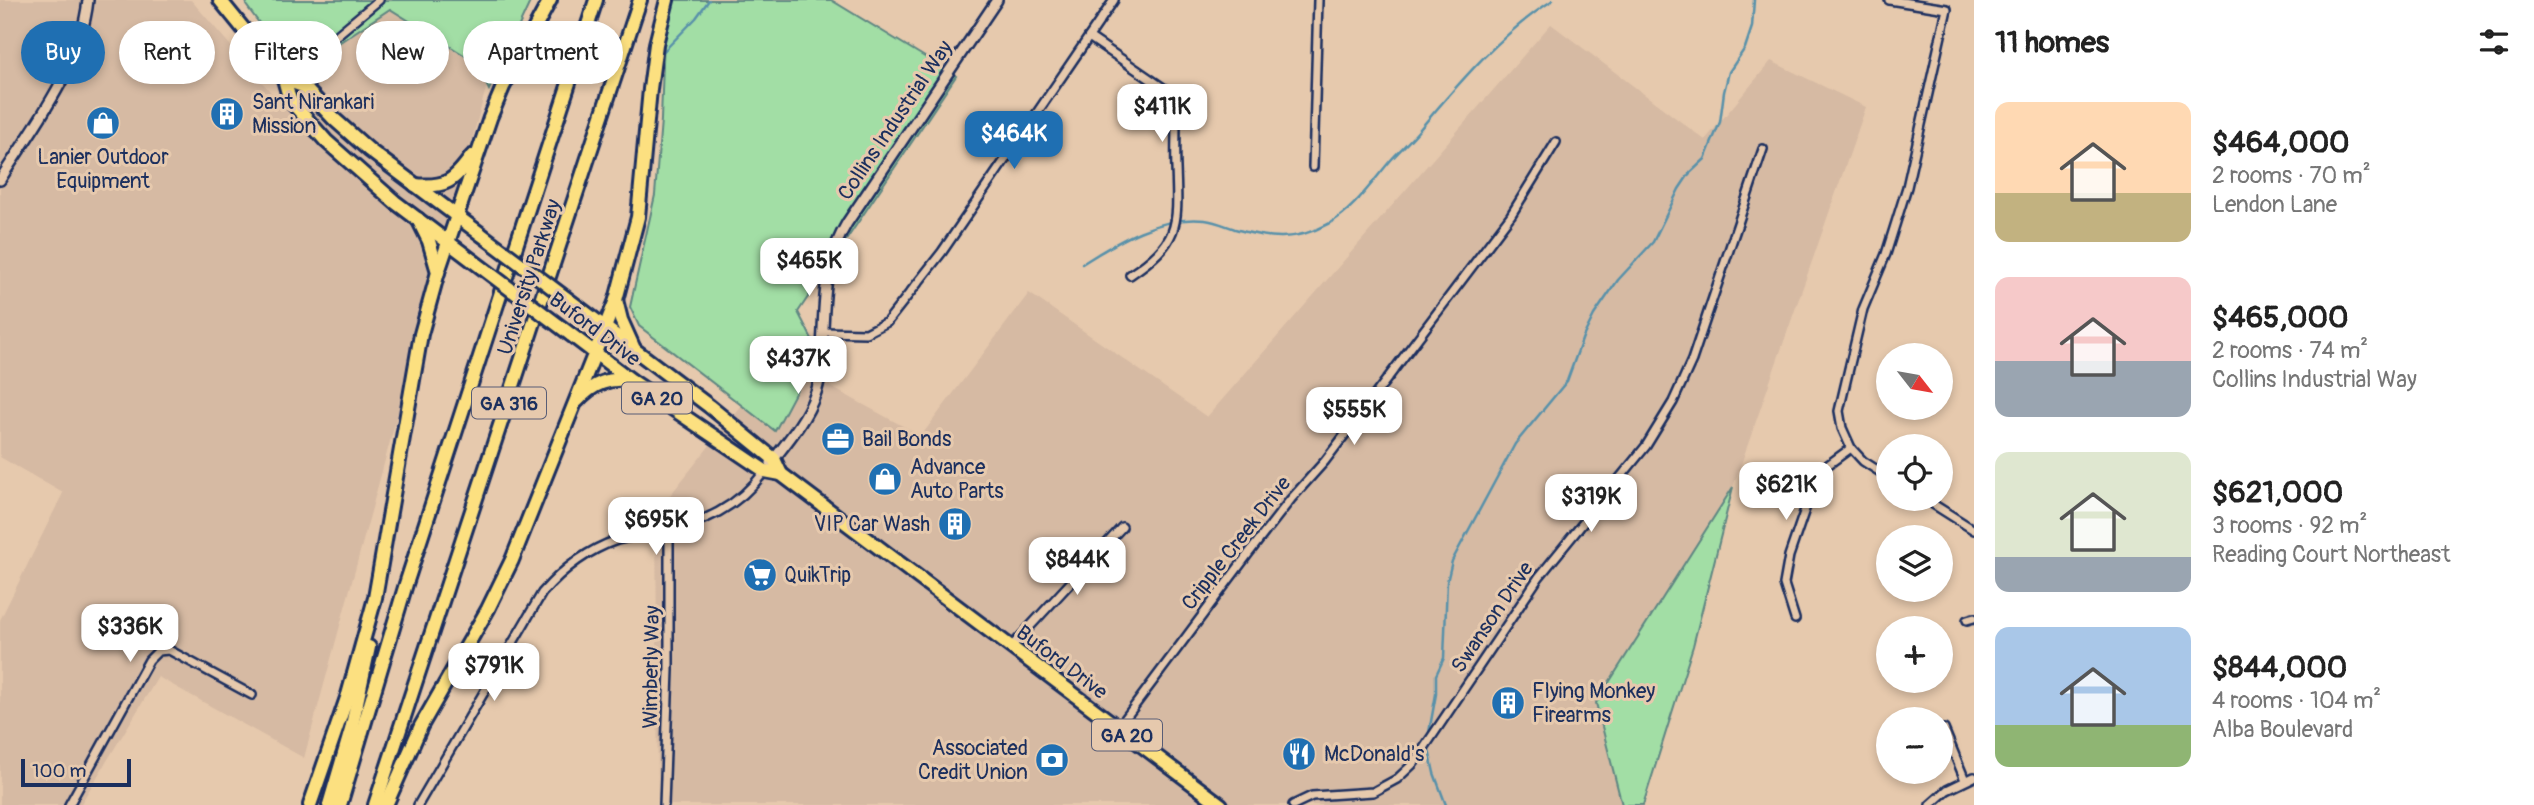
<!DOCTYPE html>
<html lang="en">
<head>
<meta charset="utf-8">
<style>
	body { margin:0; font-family:Pangolin,sans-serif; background:#f2f2f2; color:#222; height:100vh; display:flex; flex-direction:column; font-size:26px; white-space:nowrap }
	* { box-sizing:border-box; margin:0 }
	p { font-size:23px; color:#767676 }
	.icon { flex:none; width:38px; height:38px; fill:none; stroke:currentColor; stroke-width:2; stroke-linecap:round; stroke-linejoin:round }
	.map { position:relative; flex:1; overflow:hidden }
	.panel { display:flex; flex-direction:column; background:#fff; width:560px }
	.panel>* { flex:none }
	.hud { position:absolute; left:21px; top:21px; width:665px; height:63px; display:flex; gap:14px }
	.needle { width:46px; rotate:121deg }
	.controls { position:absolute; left:1876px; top:343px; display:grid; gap:14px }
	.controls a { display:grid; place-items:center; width:77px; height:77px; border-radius:50%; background:#fff; box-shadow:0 4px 10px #0003; font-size:35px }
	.scale { position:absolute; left:21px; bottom:18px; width:110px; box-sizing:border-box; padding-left:7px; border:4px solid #1b2f5e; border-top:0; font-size:19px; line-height:24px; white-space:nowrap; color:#1b2f5e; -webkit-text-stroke:5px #e6c9ad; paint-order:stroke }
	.price { position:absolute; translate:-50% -60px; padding:0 16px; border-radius:14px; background:#fff; color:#222; font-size:23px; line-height:46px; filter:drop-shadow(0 2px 4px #0008) }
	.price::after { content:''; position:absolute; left:50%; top:42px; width:21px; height:16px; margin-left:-10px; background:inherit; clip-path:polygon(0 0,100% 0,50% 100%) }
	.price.current { background:#1f6fb2; color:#fff }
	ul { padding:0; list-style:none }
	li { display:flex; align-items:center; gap:21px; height:175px; padding:0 21px }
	li span { display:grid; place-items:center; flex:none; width:196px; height:140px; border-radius:14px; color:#555 }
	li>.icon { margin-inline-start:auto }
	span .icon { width:84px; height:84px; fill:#fffc; stroke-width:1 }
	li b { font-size:30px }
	h2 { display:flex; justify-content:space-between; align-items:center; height:84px; padding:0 21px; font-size:30px }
	.pill { padding:0 24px; border-radius:32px; background:#fff; box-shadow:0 4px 10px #0003; font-size:24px; line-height:63px }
	.pill.current { background:#1f6fb2; color:#fff }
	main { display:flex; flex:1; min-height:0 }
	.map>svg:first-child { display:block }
</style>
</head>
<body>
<main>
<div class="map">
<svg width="1974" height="805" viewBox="0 0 1974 805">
	<rect width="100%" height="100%" fill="#e6c9ad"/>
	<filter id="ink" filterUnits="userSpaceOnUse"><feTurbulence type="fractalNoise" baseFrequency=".0143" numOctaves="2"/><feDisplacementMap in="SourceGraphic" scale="14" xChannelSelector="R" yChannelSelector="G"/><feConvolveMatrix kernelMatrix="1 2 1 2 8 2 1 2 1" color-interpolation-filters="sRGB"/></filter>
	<g filter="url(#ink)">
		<g fill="#d6baa3">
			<polygon points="0,0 191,0 275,97 385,0 494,59 304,758 158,677 80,805 0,805 0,620 63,493 0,457"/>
			<polygon points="1551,24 1705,140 1771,61 1866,107 1733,487 1596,703 1622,805 658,805 656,513 781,356 787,363 921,436 1029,293 1207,417"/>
		</g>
		<g fill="#a2dea5" stroke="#5e8682" stroke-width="2">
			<polygon points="248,0 531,0 489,90 475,62 390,9 295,72 246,5"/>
			<polygon points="675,0 831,0 956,76 798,312 813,341 810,365 775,431 639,326 630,307 655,195 661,120 664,34"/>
			<polygon points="1733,487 1693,646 1643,805 1622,805 1596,703"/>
		</g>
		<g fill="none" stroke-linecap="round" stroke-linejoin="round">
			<g stroke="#5991aa" stroke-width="2.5">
				<polyline points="660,55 696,18 709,0"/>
				<path d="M1082 264C1118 241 1161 215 1205 220 1215 221 1226 226 1235 229 1269 239 1295 242 1328 224 1354 210 1372 182 1391 160 1400 150 1411 140 1420 129 1460 82 1500 34 1553 0"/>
				<polyline points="1428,738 1436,694 1436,675 1444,658 1447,582 1452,561 1515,444 1567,381 1583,337 1594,315 1618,280 1653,242 1679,189 1689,174 1705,159 1720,122 1724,92 1729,72 1745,48 1752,27 1754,0"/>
				<polyline points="1428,745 1434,773 1446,805"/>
			</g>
			<g stroke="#1b2f5e" stroke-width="12">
				<g id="minor">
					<path d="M1089 37 1172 94 1175 102C1177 124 1175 146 1176 168 1178 225 1181 241 1130 275"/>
					<polyline points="284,79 379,0"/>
					<polyline points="1313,167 1318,0"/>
					<polyline points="823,332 866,333 887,322 942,252 1114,0"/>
					<polyline points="1888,477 1863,461 1851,448 1842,428 1839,411 1863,309 1886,254 1907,187 1947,9 1889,0"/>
					<polyline points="1925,499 1974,530"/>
					<polyline points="1795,619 1784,584 1789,556 1813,486 1825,467 1851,448"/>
					<polyline points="1967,620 1974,618"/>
					<polyline points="1011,647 1122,527"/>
					<polyline points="1118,728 1249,553 1291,499 1325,461 1511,215 1556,142"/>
					<polyline points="1944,729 1965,780"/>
					<polyline points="69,805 149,660 158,651 169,650 252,695"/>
					<path d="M418 805 542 593C562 570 588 550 617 540 630 536 646 535 660 532 704 523 737 508 765 471"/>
					<polyline points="664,805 669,670 669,530"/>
					<polyline points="1293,805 1312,796 1373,792 1397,779 1414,763 1539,577 1646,446 1673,402 1692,360 1763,149"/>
					<polyline points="1930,805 1947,790 1974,777"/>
				</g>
			</g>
			<g stroke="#1b2f5e" stroke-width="14">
				<g id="tertiary">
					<path d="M0 180C35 124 81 67 88 0"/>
					<path d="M771 463C787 442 806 420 815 395 821 380 821 363 822 348 825 301 822 265 847 223L997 0"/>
				</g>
			</g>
			<g stroke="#1b2f5e" stroke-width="18">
				<g id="trunk">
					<polyline points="220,0 284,79 290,100 326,141 395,202 473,261"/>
					<polyline points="284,79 303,86 334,119 369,150 482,235"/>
					<polyline points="578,307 709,406 774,459 781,474"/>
					<polyline points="570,334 632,381 765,471 781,474 1221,805"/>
				</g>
			</g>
			<g stroke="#1b2f5e" stroke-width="18">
				<g id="motorway">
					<path d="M415 185C446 188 454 181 472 156"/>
					<polyline points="418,219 429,241 438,272"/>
					<polyline points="616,300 621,320 634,349"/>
					<path d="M577 401C593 383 609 377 632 381"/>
					<polyline points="310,805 348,695 375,598 421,334 438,272 490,118 503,87 550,0"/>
					<polyline points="329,805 351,730 369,647"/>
					<polyline points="340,805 406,584 596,0"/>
					<polyline points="375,805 640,0"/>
					<polyline points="386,805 421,726 488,609 512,560 616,300 638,217 650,89 656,44 667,0"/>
				</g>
			</g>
			<use href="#minor" stroke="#e6c9ad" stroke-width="7"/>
			<use href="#tertiary" stroke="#e6c9ad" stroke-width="9"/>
			<use href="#trunk" stroke="#fce080" stroke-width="12"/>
			<use href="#motorway" stroke="#fce080" stroke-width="12"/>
			<g stroke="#1b2f5e" stroke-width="18" stroke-linecap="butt">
				<g id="trunk-bridge">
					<polyline points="482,235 578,307"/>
					<polyline points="473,261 570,334"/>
				</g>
			</g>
			<use href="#trunk-bridge" stroke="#fce080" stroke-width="12"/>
		</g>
	</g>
	<defs>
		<g id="building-disc" transform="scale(1.75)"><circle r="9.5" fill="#1f6fb2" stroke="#e6c9ad"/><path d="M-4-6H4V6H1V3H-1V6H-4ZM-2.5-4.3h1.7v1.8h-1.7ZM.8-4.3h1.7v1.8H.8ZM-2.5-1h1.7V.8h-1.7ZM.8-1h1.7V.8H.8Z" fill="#fff"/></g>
		<g id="shop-disc" transform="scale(1.75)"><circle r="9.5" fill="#1f6fb2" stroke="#e6c9ad"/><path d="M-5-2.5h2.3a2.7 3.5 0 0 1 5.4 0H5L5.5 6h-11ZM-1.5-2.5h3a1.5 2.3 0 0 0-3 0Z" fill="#fff"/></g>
		<g id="office-disc" transform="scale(1.75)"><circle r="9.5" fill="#1f6fb2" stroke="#e6c9ad"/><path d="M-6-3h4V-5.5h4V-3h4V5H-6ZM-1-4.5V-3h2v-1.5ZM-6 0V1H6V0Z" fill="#fff"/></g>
		<g id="supermarket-disc" transform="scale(1.75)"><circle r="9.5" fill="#1f6fb2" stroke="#e6c9ad"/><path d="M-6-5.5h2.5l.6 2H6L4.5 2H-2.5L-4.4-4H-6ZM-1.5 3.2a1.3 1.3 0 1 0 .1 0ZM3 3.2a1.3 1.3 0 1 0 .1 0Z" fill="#fff"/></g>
		<g id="restaurant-disc" transform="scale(1.75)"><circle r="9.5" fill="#1f6fb2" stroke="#e6c9ad"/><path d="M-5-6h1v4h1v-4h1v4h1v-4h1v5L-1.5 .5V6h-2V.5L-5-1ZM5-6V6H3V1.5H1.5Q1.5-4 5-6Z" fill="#fff"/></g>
		<g id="bank-disc" transform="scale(1.75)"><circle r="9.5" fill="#1f6fb2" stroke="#e6c9ad"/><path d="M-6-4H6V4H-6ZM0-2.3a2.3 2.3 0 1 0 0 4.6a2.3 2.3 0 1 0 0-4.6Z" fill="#fff"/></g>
	</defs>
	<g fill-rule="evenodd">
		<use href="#building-disc" x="227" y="114"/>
		<use href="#shop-disc" x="103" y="123"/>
		<use href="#office-disc" x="838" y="439"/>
		<use href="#shop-disc" x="885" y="479"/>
		<use href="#building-disc" x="955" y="524"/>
		<use href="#supermarket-disc" x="760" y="575"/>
		<use href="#building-disc" x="1508" y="703"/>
		<use href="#restaurant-disc" x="1299" y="754"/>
		<use href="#bank-disc" x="1052" y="760"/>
	</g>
	<g text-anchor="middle" stroke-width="6" stroke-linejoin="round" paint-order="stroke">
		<g fill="#e6c9ad" stroke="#585d76" stroke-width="2">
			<rect x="622" y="382.5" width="70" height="31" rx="5"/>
			<rect x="472" y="387.5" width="74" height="31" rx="5"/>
			<rect x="1092" y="719.5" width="70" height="31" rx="5"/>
		</g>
		<g font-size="19" font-weight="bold" fill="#1b2f5e">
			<text x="657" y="405">GA 20</text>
			<text x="509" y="410">GA 316</text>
			<text x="1127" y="742">GA 20</text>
		</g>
		<g font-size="21" fill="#1b2f5e" stroke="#e6c9ad" text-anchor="start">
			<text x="252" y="109">Sant Nirankari<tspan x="252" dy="24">Mission</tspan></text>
			<text x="103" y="164" text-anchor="middle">Lanier Outdoor<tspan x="103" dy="24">Equipment</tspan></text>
			<text x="862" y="446">Bail Bonds</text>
			<text x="910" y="474">Advance<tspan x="910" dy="24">Auto Parts</tspan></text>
			<text x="930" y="531" text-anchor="end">VIP Car Wash</text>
			<text x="784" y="582">QuikTrip</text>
			<text x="1532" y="698">Flying Monkey<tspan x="1532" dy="24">Firearms</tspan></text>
			<text x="1028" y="755" text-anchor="end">Associated<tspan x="1028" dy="24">Credit Union</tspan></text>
			<text x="1324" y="761">McDonald's</text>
		</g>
		<g font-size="21" fill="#1b2f5e" stroke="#e6c9ad">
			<text transform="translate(895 120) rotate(-56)" y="7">Collins Industrial Way</text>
			<text transform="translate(529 277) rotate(-72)" y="7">University Parkway</text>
			<text transform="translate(595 329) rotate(37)" y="7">Buford Drive</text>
			<text transform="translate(1236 543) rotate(-52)" y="7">Cripple Creek Drive</text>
			<text transform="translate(1492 617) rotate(-56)" y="7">Swanson Drive</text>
			<text transform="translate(1062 662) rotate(37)" y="7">Buford Drive</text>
			<text transform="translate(651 667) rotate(-89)" y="7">Wimberly Way</text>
		</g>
	</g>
</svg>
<div class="controls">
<a><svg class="needle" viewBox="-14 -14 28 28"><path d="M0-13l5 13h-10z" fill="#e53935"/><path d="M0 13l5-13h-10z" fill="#767676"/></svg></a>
<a><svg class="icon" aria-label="locate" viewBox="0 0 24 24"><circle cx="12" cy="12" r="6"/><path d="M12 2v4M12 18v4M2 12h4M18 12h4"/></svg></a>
<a><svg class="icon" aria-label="layers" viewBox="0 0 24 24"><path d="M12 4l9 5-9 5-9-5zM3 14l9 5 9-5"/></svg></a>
<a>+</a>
<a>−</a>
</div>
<div class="scale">100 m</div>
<b class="price" style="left:1162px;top:144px">$411K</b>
<b class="price current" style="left:1014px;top:171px">$464K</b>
<b class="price" style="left:809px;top:298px">$465K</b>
<b class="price" style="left:798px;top:396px">$437K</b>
<b class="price" style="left:1354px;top:447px">$555K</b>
<b class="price" style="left:1786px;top:522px">$621K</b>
<b class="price" style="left:1591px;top:534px">$319K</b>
<b class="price" style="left:656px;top:557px">$695K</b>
<b class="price" style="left:1077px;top:597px">$844K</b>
<b class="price" style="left:130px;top:664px">$336K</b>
<b class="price" style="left:494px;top:703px">$791K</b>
<div class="hud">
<a class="pill current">Buy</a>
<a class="pill">Rent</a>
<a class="pill">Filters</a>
<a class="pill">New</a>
<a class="pill">Apartment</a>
</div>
</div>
<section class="panel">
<h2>11 homes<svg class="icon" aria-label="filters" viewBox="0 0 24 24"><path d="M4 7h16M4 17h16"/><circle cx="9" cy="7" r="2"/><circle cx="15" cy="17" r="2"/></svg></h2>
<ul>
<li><span style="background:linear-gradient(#ffd9b3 65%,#c2b280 0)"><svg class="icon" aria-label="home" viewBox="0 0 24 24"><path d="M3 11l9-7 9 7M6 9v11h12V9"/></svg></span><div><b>$464,000</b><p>2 rooms · 70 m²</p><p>Lendon Lane</p></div></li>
<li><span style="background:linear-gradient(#f6c9c9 60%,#9aa5b1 0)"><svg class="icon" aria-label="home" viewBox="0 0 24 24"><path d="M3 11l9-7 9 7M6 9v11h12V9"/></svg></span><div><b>$465,000</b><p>2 rooms · 74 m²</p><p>Collins Industrial Way</p></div></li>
<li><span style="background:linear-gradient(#dfe7d0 75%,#9aa5b1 0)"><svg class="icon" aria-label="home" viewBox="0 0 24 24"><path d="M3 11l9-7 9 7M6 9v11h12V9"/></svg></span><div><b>$621,000</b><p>3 rooms · 92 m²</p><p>Reading Court Northeast</p></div></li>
<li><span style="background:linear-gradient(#a9c7e8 70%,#8fb573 0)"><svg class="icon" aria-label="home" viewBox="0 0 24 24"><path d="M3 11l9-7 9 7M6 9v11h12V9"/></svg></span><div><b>$844,000</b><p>4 rooms · 104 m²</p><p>Alba Boulevard</p></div></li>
</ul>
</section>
</main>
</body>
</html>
